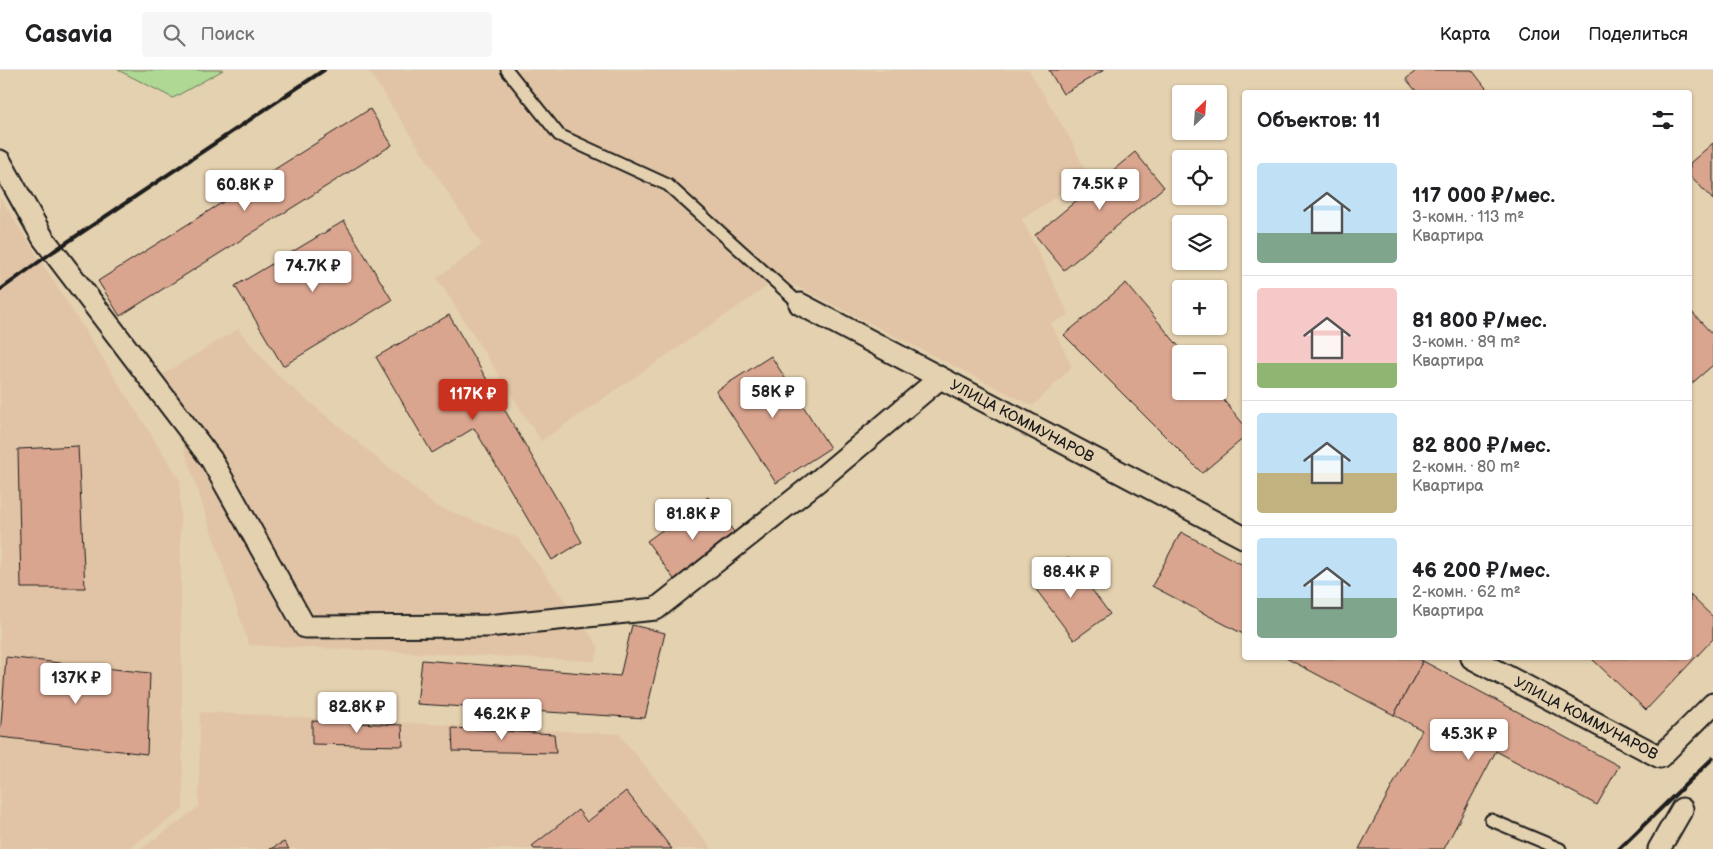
<!DOCTYPE html>
<html lang="ru">
<head>
<meta charset="utf-8">
<style>
	body { margin:0; font-family:"Balsamiq Sans",sans-serif; background:#f6f6f6; color:#202124; height:100vh; display:flex; flex-direction:column; font-size:19px; white-space:nowrap }
	* { box-sizing:border-box; margin:0 }
	p { font-size:16px; color:#757577 }
	.icon { flex:none; width:28px; height:28px; fill:none; stroke:currentColor; stroke-width:2; stroke-linecap:round; stroke-linejoin:round }
	.map { position:relative; flex:1; overflow:hidden }
	.drawer { position:absolute; left:1242px; top:20px; width:450px; height:570px; display:flex; flex-direction:column; background:#fff; border-radius:5px; box-shadow:0 1px 4px #0004 }
	.drawer>* { flex:none }
	.needle { width:32px; rotate:25deg }
	.buttons { position:absolute; left:1172px; top:15px; display:grid; gap:10px }
	.buttons a { display:grid; place-items:center; width:55px; height:55px; border-radius:5px; background:#fff; box-shadow:0 1px 4px #0004; font-size:25px }
	.price { position:absolute; translate:-50% -42px; padding:0 11px; border-radius:5px; background:#fff; color:#222; font-size:16px; line-height:32px; filter:drop-shadow(0 1px 2px #0008) }
	.price::after { content:''; position:absolute; left:50%; top:30px; width:15px; height:11px; margin-left:-8px; background:inherit; clip-path:polygon(0 0,100% 0,50% 100%) }
	.price.current { background:#c8321e; color:#fff }
	ul { padding:0; list-style:none }
	li { display:flex; align-items:center; gap:15px; height:125px; padding:0 15px }
	li+li { border-top:1px solid #e0e0e0 }
	li span { display:grid; place-items:center; flex:none; width:140px; height:100px; border-radius:5px; color:#555 }
	li>.icon { margin-inline-start:auto }
	span .icon { width:60px; height:60px; fill:#fffc; stroke-width:1 }
	li b { font-size:21px }
	h2 { display:flex; justify-content:space-between; align-items:center; height:60px; padding:0 15px; font-size:21px }
	header { display:flex; align-items:center; gap:30px; box-sizing:border-box; height:70px; padding:0 25px; background:#fff; border-bottom:1px solid #e0e0e0 }
	header strong { font-size:24px }
	nav { display:flex; gap:28px; margin-inline-start:auto; font-size:18px }
	.search { width:350px; height:45px; background:#f6f6f6; display:flex; align-items:center; gap:12px; box-sizing:border-box; padding:0 18px; border-radius:5px; color:#757577; font-size:19px }
	.map>svg:first-child { display:block }
</style>
</head>
<body>
<header>
<strong>Casavia</strong>
<div class="search"><svg class="icon" aria-label="search" viewBox="0 0 24 24"><circle cx="10" cy="10" r="6"/><path d="M15 15l6 6"/></svg>Поиск</div>
<nav><a>Карта</a><a>Слои</a><a>Поделиться</a></nav>
</header>
<div class="map">
<svg width="1713" height="779" viewBox="0 0 1713 779">
	<rect width="100%" height="100%" fill="#e4d1af"/>
	<filter id="ink" filterUnits="userSpaceOnUse"><feTurbulence type="fractalNoise" baseFrequency=".02" numOctaves="2"/><feDisplacementMap in="SourceGraphic" scale="10" xChannelSelector="R" yChannelSelector="G"/><feConvolveMatrix kernelMatrix="1 2 1 2 8 2 1 2 1" color-interpolation-filters="sRGB"/></filter>
	<g filter="url(#ink)">
		<g fill="#e1c4a5">
			<polygon points="370,0 1029,0 1072,72 1088,106 1022,149 1069,245 1051,253 1072,297 1033,336 780,208 541,371 437,208 482,175 369,1"/>
			<polygon points="0,127 180,410 183,740 127,779 0,779"/>
			<polygon points="238,259 278,306 434,435 518,468 599,577 595,591 249,575 160,306"/>
			<polygon points="200,642 619,664 712,779 141,779 199,737"/>
		</g>
		<polygon fill="#b0d895" stroke="#667a58" points="118,0 223,0 173,28"/>
		<g fill="#daa58f" stroke="#1c1c1c">
			<polygon points="1049,0 1104,0 1063,24"/>
			<polygon points="1417,0 1472,0 1489,22 1417,22 1406,9"/>
			<polygon points="370,39 392,75 120,246 98,211"/>
			<polygon points="1713,73 1713,130 1690,105 1690,93"/>
			<polygon points="1135,82 1164,117 1064,200 1035,165"/>
			<polygon points="344,151 392,230 283,296 235,216"/>
			<polygon points="1126,213 1185,284 1181,284 1181,321 1216,321 1245,356 1245,367 1202,403 1064,265"/>
			<polygon points="1690,240 1713,265 1713,295 1690,315"/>
			<polygon points="449,245 582,472 552,490 474,358 432,383 376,287"/>
			<polygon points="771,286 830,378 776,413 716,321"/>
			<polygon points="78,376 85,518 21,518 18,379"/>
			<polygon points="708,427 740,470 678,515 647,471"/>
			<polygon points="1181,462 1245,496 1245,565 1152,516"/>
			<polygon points="1068,488 1110,544 1074,570 1032,514"/>
			<polygon points="1690,525 1713,547 1713,569 1646,640 1591,588 1690,588"/>
			<polygon points="632,555 665,563 645,648 417,634 422,590 620,606"/>
			<polygon points="6,587 150,603 147,684 0,667"/>
			<polygon points="1286,588 1416,588 1423,591 1394,645"/>
			<polygon points="1423,591 1619,696 1597,735 1496,681 1444,779 1359,779 1422,660 1394,645"/>
			<polygon points="312,651 402,655 403,676 312,674"/>
			<polygon points="452,658 554,664 556,683 453,681"/>
			<polygon points="626,721 672,779 534,779 532,776 578,740 587,752"/>
			<polygon points="284,772 289,779 270,779"/>
		</g>
		<g fill="none" stroke-linecap="round" stroke-linejoin="round">
			<g stroke="#1c1c1c" stroke-width="15">
				<g id="lane">
					<polyline points="507,0 559,65 668,115 800,234"/>
					<polyline points="1491,750 1560,779"/>
				</g>
			</g>
			<g stroke="#1c1c1c" stroke-width="25">
				<g id="street">
					<polyline points="0,91 43,168 211,389 305,557 488,556 656,539 819,410 940,308"/>
					<path id="s1" d="M800 234 1245 468"/>
					<path id="s2" d="M1472 588 1660 687 1713 634"/>
					<polyline points="1659,779 1682,739"/>
				</g>
			</g>
			<use href="#lane" stroke="#e4d1af" stroke-width="11"/>
			<use href="#street" stroke="#e4d1af" stroke-width="21"/>
			<g stroke="#1c1c1c" stroke-width="4">
				<polyline points="0,220 54,181 324,0"/>
				<polyline points="1619,779 1713,688"/>
			</g>
		</g>
	</g>
	<g text-anchor="middle" stroke-width="4.5" stroke-linejoin="round" paint-order="stroke">
		<g font-size="15" fill="#1c1c1c" stroke="#e4d1af">
			<text dy="5" stroke="none"><textPath href="#s1" startOffset="251">УЛИЦА КОММУНАРОВ</textPath></text>
			<text dy="5" stroke="none"><textPath href="#s2" startOffset="129">УЛИЦА КОММУНАРОВ</textPath></text>
		</g>
	</g>
</svg>
<div class="buttons">
<a><svg class="needle" viewBox="-14 -14 28 28"><path d="M0-13l5 13h-10z" fill="#e53935"/><path d="M0 13l5-13h-10z" fill="#757577"/></svg></a>
<a><svg class="icon" aria-label="locate" viewBox="0 0 24 24"><circle cx="12" cy="12" r="6"/><path d="M12 2v4M12 18v4M2 12h4M18 12h4"/></svg></a>
<a><svg class="icon" aria-label="layers" viewBox="0 0 24 24"><path d="M12 4l9 5-9 5-9-5zM3 14l9 5 9-5"/></svg></a>
<a>+</a>
<a>−</a>
</div>
<b class="price" style="left:1100px;top:141px">74.5K ₽</b>
<b class="price" style="left:245px;top:142px">60.8K ₽</b>
<b class="price" style="left:313px;top:223px">74.7K ₽</b>
<b class="price" style="left:773px;top:349px">58K ₽</b>
<b class="price current" style="left:473px;top:351px">117K ₽</b>
<b class="price" style="left:693px;top:471px">81.8K ₽</b>
<b class="price" style="left:1071px;top:529px">88.4K ₽</b>
<b class="price" style="left:76px;top:635px">137K ₽</b>
<b class="price" style="left:357px;top:664px">82.8K ₽</b>
<b class="price" style="left:502px;top:671px">46.2K ₽</b>
<b class="price" style="left:1469px;top:691px">45.3K ₽</b>
<section class="drawer">
<h2>Объектов: 11<svg class="icon" aria-label="filters" viewBox="0 0 24 24"><path d="M4 7h16M4 17h16"/><circle cx="9" cy="7" r="2"/><circle cx="15" cy="17" r="2"/></svg></h2>
<ul>
<li><span style="background:linear-gradient(#bfe0f5 70%,#7fa58c 0)"><svg class="icon" aria-label="home" viewBox="0 0 24 24"><path d="M3 11l9-7 9 7M6 9v11h12V9"/></svg></span><div><b>117 000 ₽/мес.</b><p>3-комн. · 113 m²</p><p>Квартира</p></div></li>
<li><span style="background:linear-gradient(#f6c9c9 75%,#8fb573 0)"><svg class="icon" aria-label="home" viewBox="0 0 24 24"><path d="M3 11l9-7 9 7M6 9v11h12V9"/></svg></span><div><b>81 800 ₽/мес.</b><p>3-комн. · 89 m²</p><p>Квартира</p></div></li>
<li><span style="background:linear-gradient(#bfe0f5 60%,#c2b280 0)"><svg class="icon" aria-label="home" viewBox="0 0 24 24"><path d="M3 11l9-7 9 7M6 9v11h12V9"/></svg></span><div><b>82 800 ₽/мес.</b><p>2-комн. · 80 m²</p><p>Квартира</p></div></li>
<li><span style="background:linear-gradient(#bfe0f5 60%,#7fa58c 0)"><svg class="icon" aria-label="home" viewBox="0 0 24 24"><path d="M3 11l9-7 9 7M6 9v11h12V9"/></svg></span><div><b>46 200 ₽/мес.</b><p>2-комн. · 62 m²</p><p>Квартира</p></div></li>
</ul>
</section>
</div>
</body>
</html>
